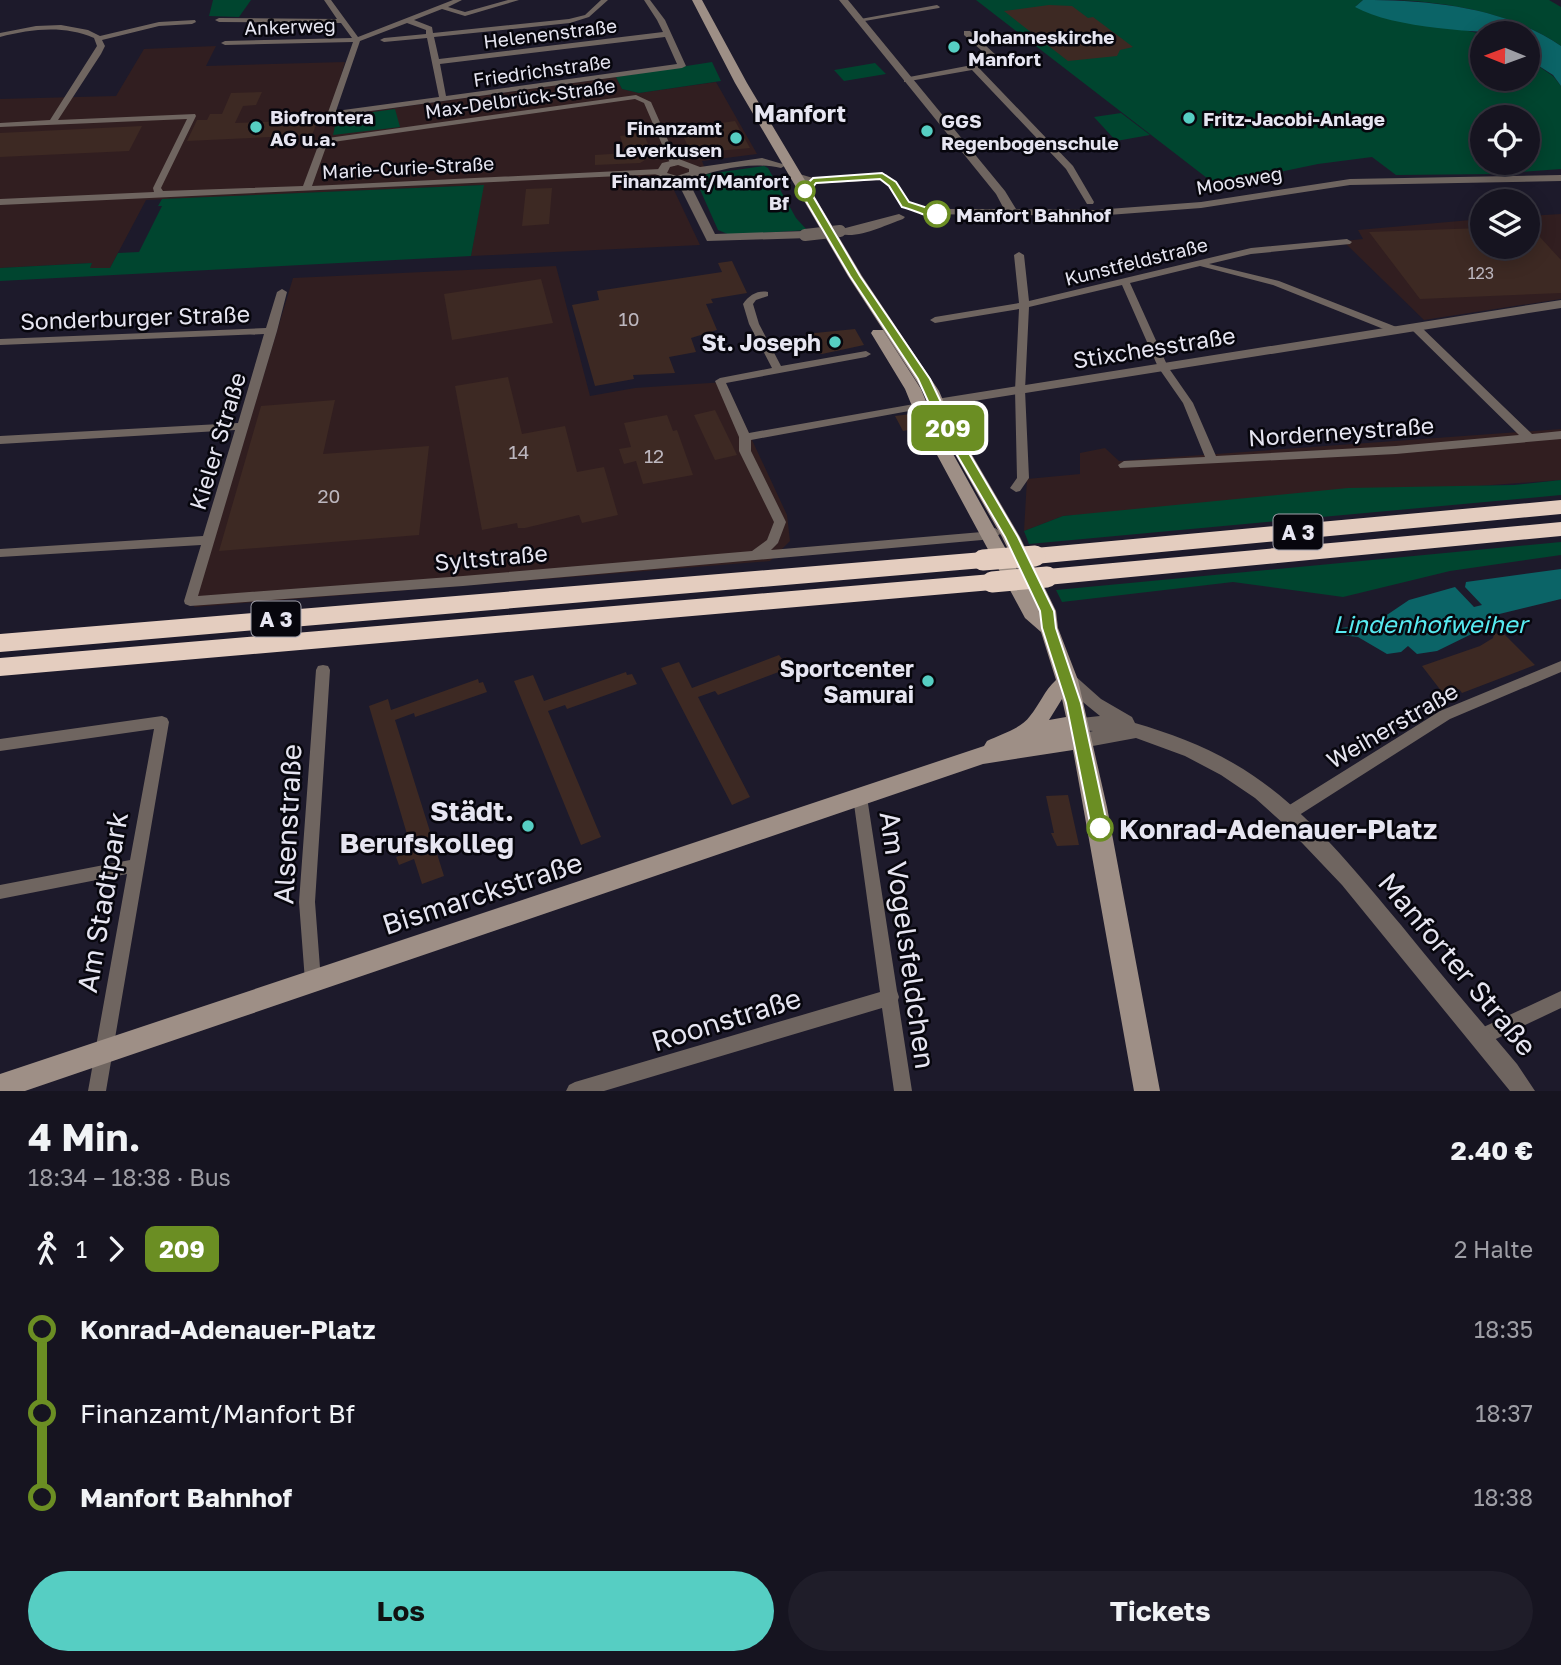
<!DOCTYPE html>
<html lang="de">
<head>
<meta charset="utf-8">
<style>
  body { margin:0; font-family:"Golos Text",sans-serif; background:#1f1d29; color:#f1f3f6; height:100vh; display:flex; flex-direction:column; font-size:26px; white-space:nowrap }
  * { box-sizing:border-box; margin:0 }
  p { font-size:23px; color:#9e9ea5 }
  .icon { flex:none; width:38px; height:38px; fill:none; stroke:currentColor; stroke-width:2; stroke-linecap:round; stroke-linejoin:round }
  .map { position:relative; height:1091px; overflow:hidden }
  .side { display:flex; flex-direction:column; background:#161420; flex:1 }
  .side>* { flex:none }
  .badge { padding:0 14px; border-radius:10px; font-size:24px; line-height:46px }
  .needle { width:46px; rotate:271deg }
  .controls { position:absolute; left:1470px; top:21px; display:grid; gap:14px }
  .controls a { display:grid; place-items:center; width:70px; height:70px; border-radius:50%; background:#161420; box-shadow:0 4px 18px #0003,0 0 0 2px #35333e; font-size:35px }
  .map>.badge { position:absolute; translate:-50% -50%; box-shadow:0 0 0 4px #fff }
  .legs { display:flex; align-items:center; gap:10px; height:77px; padding:0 28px; font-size:23px }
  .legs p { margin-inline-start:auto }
  .head { display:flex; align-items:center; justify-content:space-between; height:119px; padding:0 28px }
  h1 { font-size:38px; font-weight:700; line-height:52px }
  .cta { display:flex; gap:14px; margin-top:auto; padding:14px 28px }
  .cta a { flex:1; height:80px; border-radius:42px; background:#56cec3; color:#111; font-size:28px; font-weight:700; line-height:80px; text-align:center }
  .cta a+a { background:#1f1d29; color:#f1f3f6 }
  ul { padding:0 28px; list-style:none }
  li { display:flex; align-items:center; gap:24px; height:84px; font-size:26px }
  li i { display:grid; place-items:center; width:10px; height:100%; margin:0 9px; background:currentColor }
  li i::after { content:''; width:18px; height:18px; margin:-9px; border:5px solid; border-radius:50%; background:#161420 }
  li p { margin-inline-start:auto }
  li:first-child i { background:linear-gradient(#0000 50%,currentColor 0) }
  li:last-child i { background:linear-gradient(currentColor 50%,#0000 0) }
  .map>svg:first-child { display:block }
</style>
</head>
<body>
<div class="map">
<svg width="1561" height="1091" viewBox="0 0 1561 1091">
  <rect width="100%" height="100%" fill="#1d1a2b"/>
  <g fill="#311e20">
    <path d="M216 46 206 66 345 62 329 117 616 77 622 89 639 93 716 82 757 154 702 161 707 174 698 185 673 188 700 245 471 256 483 185 146 200 110 268H89L92 263 0 268V99L116 96 144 49Z"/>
    <path d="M1561 214V299L1424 320 1343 241 1363 239 1358 230 1482 219V247H1528V216Z"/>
    <path d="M556 266 590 396 635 388 725 382 787 515 790 541 770 561 194 607 293 278Z"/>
    <path d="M1561 429V480L1063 516 1024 531 1027 479 1080 474V453L1105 448 1119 461Z"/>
  </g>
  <g fill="#00452f" fill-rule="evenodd">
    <path d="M213 0H251L239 17 209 16Z"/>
    <path d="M976 0H1363L1356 6 1482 34V79H1528V59L1553 76 1561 86V169L1494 174 1396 175 1372 157 1318 164 1216 185ZM1482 117H1528V163H1482Z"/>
    <path d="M1398 0H1549L1561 7V46C1515 14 1454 3 1398 0Z"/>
    <path d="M712 62 721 81 639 93 622 89 616 77Z"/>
    <path d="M875 63 886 74 844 81 834 70Z"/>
    <path d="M395 109 400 127 333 135 337 117Z"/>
    <path d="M1121 113 1150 135 1116 141 1094 117Z"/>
    <path d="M764 166 768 168 796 218 807 230 730 235 718 230 698 185 707 174Z"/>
    <path d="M484 185 471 256 0 281V268L92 263 90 268H110L118 253 139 252 162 206H158L162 199Z"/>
    <path d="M1561 480V495L1029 544 1024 531 1063 516 1348 488 1514 485Z"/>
    <path d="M1561 542V555L1450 571 1343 597 1233 582 1062 602 1056 590Z"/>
  </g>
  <g fill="#0b6467">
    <path d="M1363 0C1430 0 1505 7 1561 46V86L1553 75 1528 59V33C1483 33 1394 29 1355 7Z"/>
    <path d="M1561 569V599L1487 617 1490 625 1437 651 1417 654 1408 646 1401 652 1387 654 1358 637 1340 635 1335 629 1375 623 1409 600 1455 587 1474 607 1482 605 1465 587 1466 582Z"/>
  </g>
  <g fill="#3d2923">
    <path d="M1049 5 1072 6 1088 18 1093 17 1133 47 1120 50 1117 56 1068 61 1004 11Z"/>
    <path d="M262 92 256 105 243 106 235 123 318 120 312 135 187 141 197 120H207L210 114H222L231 93Z"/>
    <path d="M735 121 750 148 695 153 690 151 680 129Z"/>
    <path d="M142 126 129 151 0 157V133Z"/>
    <path d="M643 133 653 155 640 163 595 165V155L626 153 620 136Z"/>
    <path d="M552 188 549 224 522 226 526 189Z"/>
    <path d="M1528 224 1561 260V293L1420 299 1369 232 1482 228V247H1528Z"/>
    <path d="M732 261 747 293 711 299 713 303 706 304 717 330 691 338 696 352 669 357 675 373 633 375 634 379 595 386 572 305 599 300 597 291 722 272 718 263Z"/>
    <path d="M541 279 553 323 452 340 444 294Z"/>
    <path d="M855 329 864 345 822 354 799 348 808 339 805 334Z"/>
    <path d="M508 377 522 434 565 426 577 472 604 467 618 515 582 523 579 515 525 528H518L517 523 482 530 455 386Z"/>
    <path d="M335 400 323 454 429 446 419 535 219 551 261 406Z"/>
    <path d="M715 410 737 455 715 460 694 415Z"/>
    <path d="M911 414 919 428 903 431 895 416Z"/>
    <path d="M667 415 673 431 677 430 693 475 643 484 636 461 624 464 619 449 631 447 624 423Z"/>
    <path d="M1494 633 1505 635 1535 665 1462 693 1459 689 1448 695 1442 692 1422 666 1480 646 1493 638Z"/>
    <path d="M779 655 782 659 786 657 792 667 718 695 715 691 698 697 750 797 732 805 661 668 679 662 692 688Z"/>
    <path d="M626 672 627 675 632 674 637 684 567 709 565 705 548 711 601 837 581 845 514 681 533 675 544 701Z"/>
    <path d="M478 679 479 683 483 682 487 692 415 717 414 713 395 720 444 876 422 884 414 859 399 865 396 857 412 851 369 706 388 699 391 710Z"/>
    <path d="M1068 795 1079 845 1057 846 1051 833H1054L1046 796Z"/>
  </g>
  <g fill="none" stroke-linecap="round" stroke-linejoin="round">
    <g fill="#6f6560" fill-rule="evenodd">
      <path d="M324 0H331L358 37 453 0H462L448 7 465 12 508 0H519L465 16 442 9 414 20 432 27 433 33 569 19 585 15 601 0H608L589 17 570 23 434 37 439 59 663 32 657 20 644 0H650L665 20 686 66 682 68 335 116 330 120 326 118 353 42 225 45 221 43 225 41 352 38 341 23 219 22 215 20 219 18 337 19ZM407 23 426 30V34L384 38 380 40 384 42 427 38 439 97 336 111 360 41ZM665 37 677 64 446 96 440 64Z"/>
      <path d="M937 5 940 7 939 8 859 22 855 20Z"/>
      <path d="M195 20 196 22 192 24 159 26 102 40 105 46 101 54 58 120 195 114 196 116 161 188 163 191 303 186 318 146 328 138 636 95 651 102 678 163 674 166 670 163 644 103 635 99 333 142 326 147 312 186 660 169 663 170V174L0 205V199L154 192 153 188 187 119 0 127V123L50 120 97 46 94 38C63 25 32 29 0 37V33L36 26 61 25 88 30 100 36 159 22Z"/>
      <path d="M964 31H970L998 57V61L979 68 1073 166 1094 202 1093 204H1087L1066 169 972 70 904 82V78L972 65 990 58 964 35Z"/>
      <path d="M1347 239 1352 242 1350 244 1251 254 1209 264 1279 281 1399 328V332H1391L1273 285 1200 266 1130 283 1168 367 1193 403 1216 456 1396 446 1519 435 1412 330 1411 328 1416 325 1420 326 1532 434 1561 431V439L1396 454 1120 468 1118 465 1124 461 1205 457 1183 403 1158 367 1122 285 1029 307 1025 390 1029 478 1020 491 1016 492 1010 488 1017 478 1015 390 1019 309 935 323 930 320 935 317 1019 303 1014 255 1019 252 1024 255 1029 301 1251 248Z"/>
      <path d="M282 289 287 292 277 331 198 596 463 576 752 551 767 540 774 522 739 451V437L715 381 720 378 772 368 749 324 743 304C749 295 758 290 768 292V296L756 300 753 304 759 324 781 366 866 351 871 354 866 357 726 383 749 433 920 403 925 406 920 409 751 440V451L786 522 778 543 771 550 982 532 995 528 1001 532 999 535 982 540 463 586 190 606 185 604 184 601 201 545 0 557V549L203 536 235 430 0 444V436L238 423 264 334 0 345V339L266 328 277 292Z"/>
      <path d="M1561 661V672L1450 719 1293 819 1288 821 1283 819 1281 814 1283 809 1440 711Z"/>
      <path d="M323 665 328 666 330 670 315 902 321 981 319 987 313 989 307 987 305 981 299 902 316 670 318 666Z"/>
      <path d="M162 716 167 718 169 722 106 1091H88L127 874 0 899V885L130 860 154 729 0 751V739Z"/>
      <path d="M860 791 865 793 867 797 897 991 899 997 898 1000 912 1091H894L882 1008 604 1091H566L569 1085 575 1082 880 992 853 797 855 793Z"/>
      <path d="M1561 991V1008L1481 1046 1475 1043 1472 1037 1475 1031Z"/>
    </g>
    <g fill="#6f6560" fill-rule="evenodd">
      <path d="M839 0H848L1005 191 1016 209 1095 210 1201 202 1350 179 1561 175V181L1350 185 1201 208 1095 216 919 214V210L923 209H1004L996 194Z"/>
      <path d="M762 158 786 165 781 168C749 161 717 170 688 180L715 234 805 231 809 232V238L707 241 678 183 655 174 662 163 679 159 700 167ZM678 165 689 169V172L677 176 667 173 670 167Z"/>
      <path d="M796 173 813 178 886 174 896 182 912 205 902 207 888 186 880 180 813 184 792 178 790 176Z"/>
      <path d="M899 214 905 217 903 219C885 225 851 243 834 231Z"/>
      <path d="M1561 300V308L924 409 917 405 924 401Z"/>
      <path d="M1068 673 1074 675 1101 699 1132 717 1135 723C1169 733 1202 745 1233 763 1301 802 1351 866 1401 925 1439 972 1478 1018 1517 1064L1535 1091H1510L1342 885 1285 825 1255 798 1221 775 1185 756 1136 738 1082 748 1076 745 1073 740 1076 735 1093 731 1072 729 1069 724 1072 719 1100 716 1062 685 1059 680 1062 675Z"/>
    </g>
    <path fill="#9e8f86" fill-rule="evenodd" d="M692 0H702L747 83 862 276 939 391 951 419 1020 537 1056 611 1058 628 1078 680 1107 807 1160 1091H1134L1073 750 983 764 25 1091H0V1074L984 746 987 741C1001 734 1021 729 1030 716 1040 704 1044 691 1056 680L1041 632 1025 618 916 416 905 389 871 333 873 330H883L921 389 932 416 1023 580 1002 537 935 419 923 391 848 276 735 83ZM1062 699 1066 717 1049 720Z"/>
    <g fill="#e4cdbf" fill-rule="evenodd">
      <path d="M1561 500V514L1035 564 1028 561 1024 556 1028 551 1035 548Z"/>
      <path d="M1561 522V536L1047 585 1039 583 1036 577 1039 571 1047 569Z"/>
      <path d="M983 552 991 555 994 560 991 565 983 568 0 652V634Z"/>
      <path d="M992 574 1000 576 1003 582 1000 588 992 590 0 676V658Z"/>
    </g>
    <path stroke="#6f6560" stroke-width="12" d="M805 235 840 231"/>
    <g stroke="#e4cdbf" stroke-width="21">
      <path d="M983 560 1035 556"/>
      <path d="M992 582 1047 577"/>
    </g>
  </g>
  <path fill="#6b8e23" stroke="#fff" stroke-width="2" d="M882 173 896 182 909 202 940 212V216C925 218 916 210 902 207L889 186 880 179 816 183 810 191 860 276 930 379 949 419 1018 537 1054 611 1056 628 1081 703 1108 828 1100 836 1091 828 1066 703 1042 628 1040 611 1005 537 936 419 918 379 850 276 800 191 813 178Z"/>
  <g fill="#56cec3" stroke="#07060d" stroke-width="2.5">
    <circle cx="954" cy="47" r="7"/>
    <circle cx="1189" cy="118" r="7"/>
    <circle cx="256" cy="127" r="7"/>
    <circle cx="927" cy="131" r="7"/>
    <circle cx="736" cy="138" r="7"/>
    <circle cx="835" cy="342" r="7"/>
    <circle cx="928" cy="681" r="7"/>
    <circle cx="528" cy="826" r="7"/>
  </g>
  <g fill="#fff" stroke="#6b8e23" stroke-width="3.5">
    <circle cx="805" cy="191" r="9"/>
    <circle cx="937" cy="214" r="12"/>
    <circle cx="1100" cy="828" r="12"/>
  </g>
  <g text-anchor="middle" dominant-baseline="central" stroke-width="5" stroke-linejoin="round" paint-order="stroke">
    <g font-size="16" fill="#bcb6be">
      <text x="1481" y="273">123</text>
    </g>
    <g font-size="19" fill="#e6e5f1" stroke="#07060d">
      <text transform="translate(290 26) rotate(-2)">Ankerweg</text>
      <text transform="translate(550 33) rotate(-7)">Helenenstraße</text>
      <text transform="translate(542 70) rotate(-8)">Friedrichstraße</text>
      <text transform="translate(520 98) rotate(-8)">Max-Delbrück-Straße</text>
      <text transform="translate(408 167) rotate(-3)">Marie-Curie-Straße</text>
      <text transform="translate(1239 180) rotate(-10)">Moosweg</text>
      <text transform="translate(1136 261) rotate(-14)">Kunstfeldstraße</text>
    </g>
    <g font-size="19" font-weight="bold" fill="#e6e5f1" stroke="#07060d" text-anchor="start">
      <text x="968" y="36">Johanneskirche<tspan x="968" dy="22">Manfort</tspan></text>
      <text x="270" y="116">Biofrontera<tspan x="270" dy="22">AG u.a.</tspan></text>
      <text x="1203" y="118">Fritz-Jacobi-Anlage</text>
      <text x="941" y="120">GGS<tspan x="941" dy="22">Regenbogenschule</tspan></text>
      <text x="722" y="127" text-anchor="end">Finanzamt<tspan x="722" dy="22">Leverkusen</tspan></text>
    </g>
    <g font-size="19" font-weight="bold" fill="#e6e5f1" stroke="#07060d" text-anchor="end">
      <text x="789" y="180">Finanzamt/Manfort<tspan x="789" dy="22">Bf</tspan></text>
      <text x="956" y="214" text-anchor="start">Manfort Bahnhof</text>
    </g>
    <g font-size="19" fill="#bcb6be">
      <text x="629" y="318">10</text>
      <text x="519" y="451">14</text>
      <text x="654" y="455">12</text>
      <text x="329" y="495">20</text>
    </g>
    <g fill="#07060d" stroke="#a3a2ad" stroke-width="2">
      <rect x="1273.5" y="514.5" width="49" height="35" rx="5"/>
      <rect x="251.5" y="601.5" width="49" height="35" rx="5"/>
    </g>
    <g font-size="21" font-weight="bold" fill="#e6e5f1">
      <text x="1298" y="532">A 3</text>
      <text x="276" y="619">A 3</text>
    </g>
    <g font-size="23" fill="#e6e5f1" stroke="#07060d">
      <text transform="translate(135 317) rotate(-2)">Sonderburger Straße</text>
      <text transform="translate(1154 347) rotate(-9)">Stixchesstraße</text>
      <text transform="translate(1341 431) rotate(-4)">Norderneystraße</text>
      <text transform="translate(217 441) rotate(-73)">Kieler Straße</text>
      <text transform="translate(491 557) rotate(-5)">Syltstraße</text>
      <text transform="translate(1392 725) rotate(-30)">Weiherstraße</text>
    </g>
    <g font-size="23" font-weight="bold" fill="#e6e5f1" stroke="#07060d" text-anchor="end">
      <text x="821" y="342">St. Joseph</text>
      <text x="914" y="668">Sportcenter<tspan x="914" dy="26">Samurai</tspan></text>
    </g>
    <g font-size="24" font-weight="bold" fill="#e6e5f1" stroke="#07060d">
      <text x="800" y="112">Manfort</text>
    </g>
    <g font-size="24" font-style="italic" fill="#57eaf1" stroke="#07060d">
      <text x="1430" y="623">Lindenhofweiher</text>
    </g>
    <g font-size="28" font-weight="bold" fill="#e6e5f1" stroke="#07060d" text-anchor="end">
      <text x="514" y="810">Städt.<tspan x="514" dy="32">Berufskolleg</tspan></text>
    </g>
    <g font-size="28" fill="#e6e5f1" stroke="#07060d">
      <text transform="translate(287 824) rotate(-87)">Alsenstraße</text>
      <text transform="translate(482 893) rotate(-18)">Bismarckstraße</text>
      <text transform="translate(102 902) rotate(-80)">Am Stadtpark</text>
      <text transform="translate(908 940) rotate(82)">Am Vogelsfeldchen</text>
      <text transform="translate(1458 964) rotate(50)">Manforter Straße</text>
      <text transform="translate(726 1019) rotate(-17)">Roonstraße</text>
    </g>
    <g font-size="28" font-weight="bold" fill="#e6e5f1" stroke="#07060d" text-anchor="start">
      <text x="1119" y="828">Konrad-Adenauer-Platz</text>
    </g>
  </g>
</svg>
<div class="controls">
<a><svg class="needle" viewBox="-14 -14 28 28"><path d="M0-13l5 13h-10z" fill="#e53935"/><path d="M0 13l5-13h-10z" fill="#9e9ea5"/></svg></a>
<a><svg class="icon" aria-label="locate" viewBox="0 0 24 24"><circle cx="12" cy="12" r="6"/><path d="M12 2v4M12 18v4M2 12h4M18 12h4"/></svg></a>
<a><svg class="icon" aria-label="layers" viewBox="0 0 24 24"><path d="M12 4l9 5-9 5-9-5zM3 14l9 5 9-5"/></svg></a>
</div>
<b class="badge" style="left:948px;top:428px;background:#6b8e23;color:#fff">209</b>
</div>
<section class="side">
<div class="head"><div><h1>4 Min.</h1><p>18:34 – 18:38 · Bus</p></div><b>2.40 €</b></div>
<div class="legs"><svg class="icon" aria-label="walk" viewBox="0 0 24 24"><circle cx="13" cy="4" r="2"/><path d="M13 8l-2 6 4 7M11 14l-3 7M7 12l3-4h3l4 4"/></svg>1<svg class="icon" aria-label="forward" viewBox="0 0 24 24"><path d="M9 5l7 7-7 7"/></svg><b class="badge" style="background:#6b8e23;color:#fff">209</b><p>2 Halte</p></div>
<ul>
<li><i style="color:#6b8e23"></i><b>Konrad-Adenauer-Platz</b><p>18:35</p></li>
<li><i style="color:#6b8e23"></i><span>Finanzamt/Manfort Bf</span><p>18:37</p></li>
<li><i style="color:#6b8e23"></i><b>Manfort Bahnhof</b><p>18:38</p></li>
</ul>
<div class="cta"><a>Los</a><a>Tickets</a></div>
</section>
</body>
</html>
